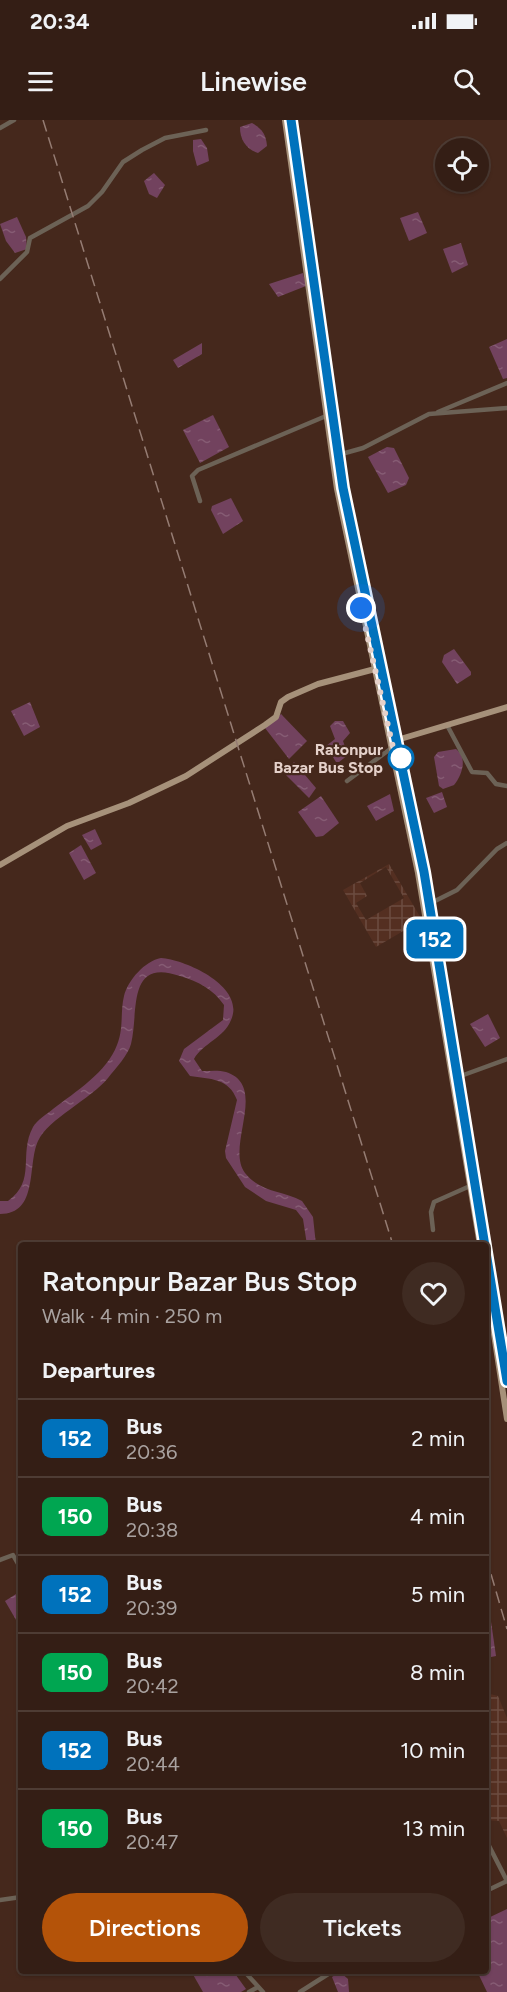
<!DOCTYPE html>
<html lang="en">
<head>
<meta charset="utf-8">
<style>
  body { margin:0; font-family:Figtree,sans-serif; background:#3f2b22; color:#f1f3f6; height:100vh; display:flex; flex-direction:column; font-size:22px; white-space:nowrap }
  * { box-sizing:border-box; margin:0 }
  p { font-size:20px; color:#a9a2a0 }
  .icon { flex:none; width:33px; height:33px; fill:none; stroke:currentColor; stroke-width:2; stroke-linecap:round; stroke-linejoin:round }
  .map { position:relative; flex:1; overflow:hidden }
  .drawer { position:absolute; left:18px; top:1122px; width:471px; height:732px; display:flex; flex-direction:column; background:#341e15; border-radius:6px; box-shadow:0 2px 4px #0004,0 0 0 2px #4e3c34 }
  .drawer>* { flex:none }
  .badge { padding:0 12px; border-radius:9px; font-size:21px; line-height:39px }
  .fabs { position:absolute; left:435px; top:18px; display:grid; gap:12px }
  .fabs a { display:grid; place-items:center; width:54px; height:54px; border-radius:50%; background:#341e15; box-shadow:0 2px 4px #0004,0 0 0 2px #4e3c34; font-size:30px }
  .you { position:absolute; width:30px; height:30px; margin:-15px; border:4px solid #fff; border-radius:50%; background:#1a73e8; box-shadow:0 0 0 9px #1a73e833 }
  .map>.badge { position:absolute; translate:-50% -50%; box-shadow:0 0 0 3px #fff }
  h2 { padding:0 24px; font-size:22px; line-height:54px }
  .round { display:grid; place-items:center; flex:none; width:63px; height:63px; border-radius:32px; background:#3f2b22 }
  .headline { display:flex; align-items:center; justify-content:space-between; height:102px; padding:0 24px }
  h1 { font-size:28px; font-weight:600; line-height:45px }
  .cta { display:flex; gap:12px; margin-top:auto; padding:12px 24px }
  .cta a { flex:1; height:69px; border-radius:36px; background:#b45309; color:#fff; font-size:24px; font-weight:600; line-height:69px; text-align:center }
  .cta a+a { background:#3f2b22; color:#f1f3f6 }
  ul { padding:0; list-style:none }
  li { display:flex; align-items:center; gap:18px; height:78px; padding:0 24px; border-top:2px solid #4e3c34 }
  li div { flex:1 }
  li b { display:block; font-size:22px }
  li em { font-style:normal }
  li .badge { min-width:66px; font-weight:700; text-align:center }
  .status { display:flex; justify-content:space-between; align-items:center; height:42px; padding:0 30px; background:#341e15; direction:ltr }
  .status svg { height:16px; fill:currentColor }
  header { display:flex; justify-content:space-between; align-items:center; height:78px; padding:0 24px; background:#341e15; font-size:27px; font-weight:600 }
  .map>svg:first-child { display:block }
</style>
</head>
<body>
<div class="status"><b>20:34</b><svg viewBox="0 0 49 12"><path d="M0 12V9h3v3zM5 12V6h3v6zM10 12V3h3v9zM15 12V0h3v12zM26 1h20v11H26zM47 4h2v5h-2z"/></svg></div>
<header><svg class="icon" aria-label="menu" viewBox="0 0 24 24"><path d="M4 6h16M4 12h16M4 18h16"/></svg>Linewise<svg class="icon" aria-label="search" viewBox="0 0 24 24"><circle cx="10" cy="10" r="6"/><path d="M15 15l6 6"/></svg></header>
<div class="map">
<svg width="507" height="1872" viewBox="0 0 507 1872">
  <defs>
    <pattern id="industrial-grid" width="8" height="8" patternUnits="userSpaceOnUse" patternTransform="scale(1.5)"><rect width="8" height="8" fill="#542f21"/><path d="M0 4h8M4 0v8" fill="none" stroke="#6c4c40"/></pattern>
    <pattern id="water-ripples" width="26" height="14" patternUnits="userSpaceOnUse" patternTransform="scale(1.5)"><rect width="26" height="14" fill="#72425e"/><path d="M2 4q2-2 4 0t4 0M15 11q2-2 4 0t4 0" fill="none" stroke="#865c74"/></pattern>
  </defs>
  <rect width="100%" height="100%" fill="#45281c"/>
  <g fill="url(#industrial-grid)" fill-rule="evenodd">
    <path d="M389 744 422 800 376 827 343 770ZM386 747 404 778 366 800 356 783 367 776 360 763Z"/>
    <path d="M486 1573 498 1576 507 1598V1718L499 1701 486 1700Z"/>
  </g>
  <g fill="url(#water-ripples)">
    <path d="M252 3C262 9 266 14 267 26L258 33C246 29 240 20 240 7Z"/>
    <path d="M201 19 207 28 209 41 197 46 193 31V20Z"/>
    <path d="M154 53 165 65 157 78 149 74 144 61Z"/>
    <path d="M418 92 427 113 409 121 400 98Z"/>
    <path d="M17 97 26 117 27 129 15 133 6 121 0 104Z"/>
    <path d="M461 123 468 145 452 153 443 129Z"/>
    <path d="M303 153 306 166 278 177 269 164Z"/>
    <path d="M507 219V258L503 259 489 227Z"/>
    <path d="M202 223V234L178 248 173 240Z"/>
    <path d="M213 295 229 327 200 343 183 310Z"/>
    <path d="M387 327 394 328 409 358 406 365 388 373 368 337Z"/>
    <path d="M231 378 243 401 223 414 211 390 212 386Z"/>
    <path d="M454 529 471 552V555L457 564 442 542 444 535Z"/>
    <path d="M30 582 40 607 24 616 11 591Z"/>
    <path d="M281 594 307 621 289 639 265 608Z"/>
    <path d="M335 601H343L350 613 343 621 348 635 339 642H336L326 626 335 619 330 606Z"/>
    <path d="M456 629C468 638 462 655 454 665L443 669 439 666 434 637 438 632Z"/>
    <path d="M294 642 316 668 309 678 284 653Z"/>
    <path d="M442 672 447 687 434 693 426 678Z"/>
    <path d="M390 674 394 691 376 701 367 686Z"/>
    <path d="M321 676 339 703 323 716 316 717 298 692Z"/>
    <path d="M95 709 102 724 91 730 82 715Z"/>
    <path d="M81 725 96 753 84 760 69 733Z"/>
    <path d="M161 838C187 840 246 867 231 900 224 918 203 923 194 939L202 951C210 951 219 950 226 952 269 966 225 1026 245 1053 261 1073 282 1070 302 1081L313 1097 316 1125H307L303 1099 296 1090 266 1081 245 1067 226 1038 225 1031 237 980C229 958 210 959 190 956L179 941 184 929 223 900 224 885C213 869 199 862 180 856 126 837 139 893 131 924 128 935 116 948 108 958 91 979 48 999 38 1021 27 1045 39 1094 0 1094V1081H8C37 1060 18 1035 33 1007 37 1000 47 994 53 989 75 972 107 952 117 925 124 908 120 892 124 876 128 860 145 841 161 838Z"/>
    <path d="M488 894 500 918 485 927 470 904Z"/>
    <path d="M486 1467 496 1536 486 1538Z"/>
    <path d="M21 1471V1504L19 1505 5 1481Z"/>
    <path d="M507 1789V1872H487L477 1851H486V1799Z"/>
    <path d="M191 1851H233L246 1869 241 1872H203Z"/>
    <path d="M340 1852 348 1859 349 1872H338L332 1857Z"/>
  </g>
  <g fill="none" stroke-linecap="round" stroke-linejoin="round">
    <g stroke="#6c6256" stroke-width="4.5">
      <path d="M0 8 14 0"/>
      <path d="M0 159 27 132 30 118 88 86 102 72 123 42 142 30 165 18 206 10"/>
      <path d="M438 292 507 263"/>
      <path d="M338 335 363 328 429 294 507 288"/>
      <path d="M200 381 192 356 198 350 326 296"/>
      <path d="M447 605 472 652 487 653 496 664 507 666"/>
      <path d="M347 661 393 627"/>
      <path d="M429 784 457 770 497 729 507 723"/>
      <path d="M458 957 507 939"/>
      <path d="M433 1110 431 1092 434 1082 470 1066"/>
      <path d="M0 1440 13 1435 21 1449"/>
      <path d="M486 1720 507 1761"/>
      <path d="M486 1771 507 1761"/>
      <path d="M0 1780 21 1777"/>
      <path d="M244 1851 263 1872"/>
      <path d="M249 1872 258 1867"/>
      <path d="M300 1872 333 1851"/>
    </g>
    <g stroke="#a6917a" stroke-width="6">
      <path d="M285 0 337 369 418 753 480 1125"/>
      <path d="M291 0 343 368 424 752 507 1261"/>
      <path d="M397 620 507 587"/>
      <path d="M0 745 67 706 129 683 186 656 265 605 276 597 281 582 288 577 318 564 375 549"/>
      <path d="M486 1162 507 1299"/>
    </g>
    <g stroke="#bca487" stroke-width="7">
      <path d="M388 605 394 603"/>
      <path d="M401 663H405"/>
    </g>
    <g stroke="#957c73" stroke-width="1.5" stroke-dasharray="12 6" stroke-linecap="butt">
      <path d="M43 0 393 1125"/>
      <path d="M486 1437 507 1509"/>
    </g>
  </g>
  <g fill="none" stroke-linecap="round" stroke-linejoin="round">
    <g stroke="#fff" stroke-width="14">
      <path id="line" d="M291 0 343 368 424 752 507 1261"/>
    </g>
    <use href="#line" stroke="#0072bc" stroke-width="9"/>
    <path stroke="#e5d1ca" stroke-width="6" stroke-dasharray="0 10.8" d="M361 488 397 645 401 638"/>
  </g>
  <circle fill="#fff" stroke="#0072bc" stroke-width="3" cx="401" cy="638" r="12"/>
  <g text-anchor="middle" dominant-baseline="central" stroke-width="4.5" stroke-linejoin="round" paint-order="stroke">
    <g font-size="16" font-weight="bold" fill="#e5d1ca" stroke="#45281c" text-anchor="end">
      <text x="383" y="629">Ratonpur<tspan x="383" dy="18">Bazar Bus Stop</tspan></text>
    </g>
  </g>
</svg>
<div class="fabs">
<a><svg class="icon" aria-label="locate" viewBox="0 0 24 24"><circle cx="12" cy="12" r="6"/><path d="M12 2v4M12 18v4M2 12h4M18 12h4"/></svg></a>
</div>
<div class="you" style="left:361px;top:488px"></div>
<b class="badge" style="left:435px;top:819px;background:#0072bc;color:#fff">152</b>
<section class="drawer">
<div class="headline"><div><h1>Ratonpur Bazar Bus Stop</h1><p>Walk · 4 min · 250 m</p></div><a class="round"><svg class="icon" aria-label="heart" viewBox="0 0 24 24"><path d="M12 20l-8-8c-3-5 5-10 8-4 3-6 11-1 8 4z"/></svg></a></div>
<h2>Departures</h2>
<ul>
<li><span class="badge" style="background:#0072bc;color:#fff">152</span><div><b>Bus</b><p>20:36</p></div><em>2 min</em></li>
<li><span class="badge" style="background:#00a651;color:#fff">150</span><div><b>Bus</b><p>20:38</p></div><em>4 min</em></li>
<li><span class="badge" style="background:#0072bc;color:#fff">152</span><div><b>Bus</b><p>20:39</p></div><em>5 min</em></li>
<li><span class="badge" style="background:#00a651;color:#fff">150</span><div><b>Bus</b><p>20:42</p></div><em>8 min</em></li>
<li><span class="badge" style="background:#0072bc;color:#fff">152</span><div><b>Bus</b><p>20:44</p></div><em>10 min</em></li>
<li><span class="badge" style="background:#00a651;color:#fff">150</span><div><b>Bus</b><p>20:47</p></div><em>13 min</em></li>
</ul>
<div class="cta"><a>Directions</a><a>Tickets</a></div>
</section>
</div>
</body>
</html>
